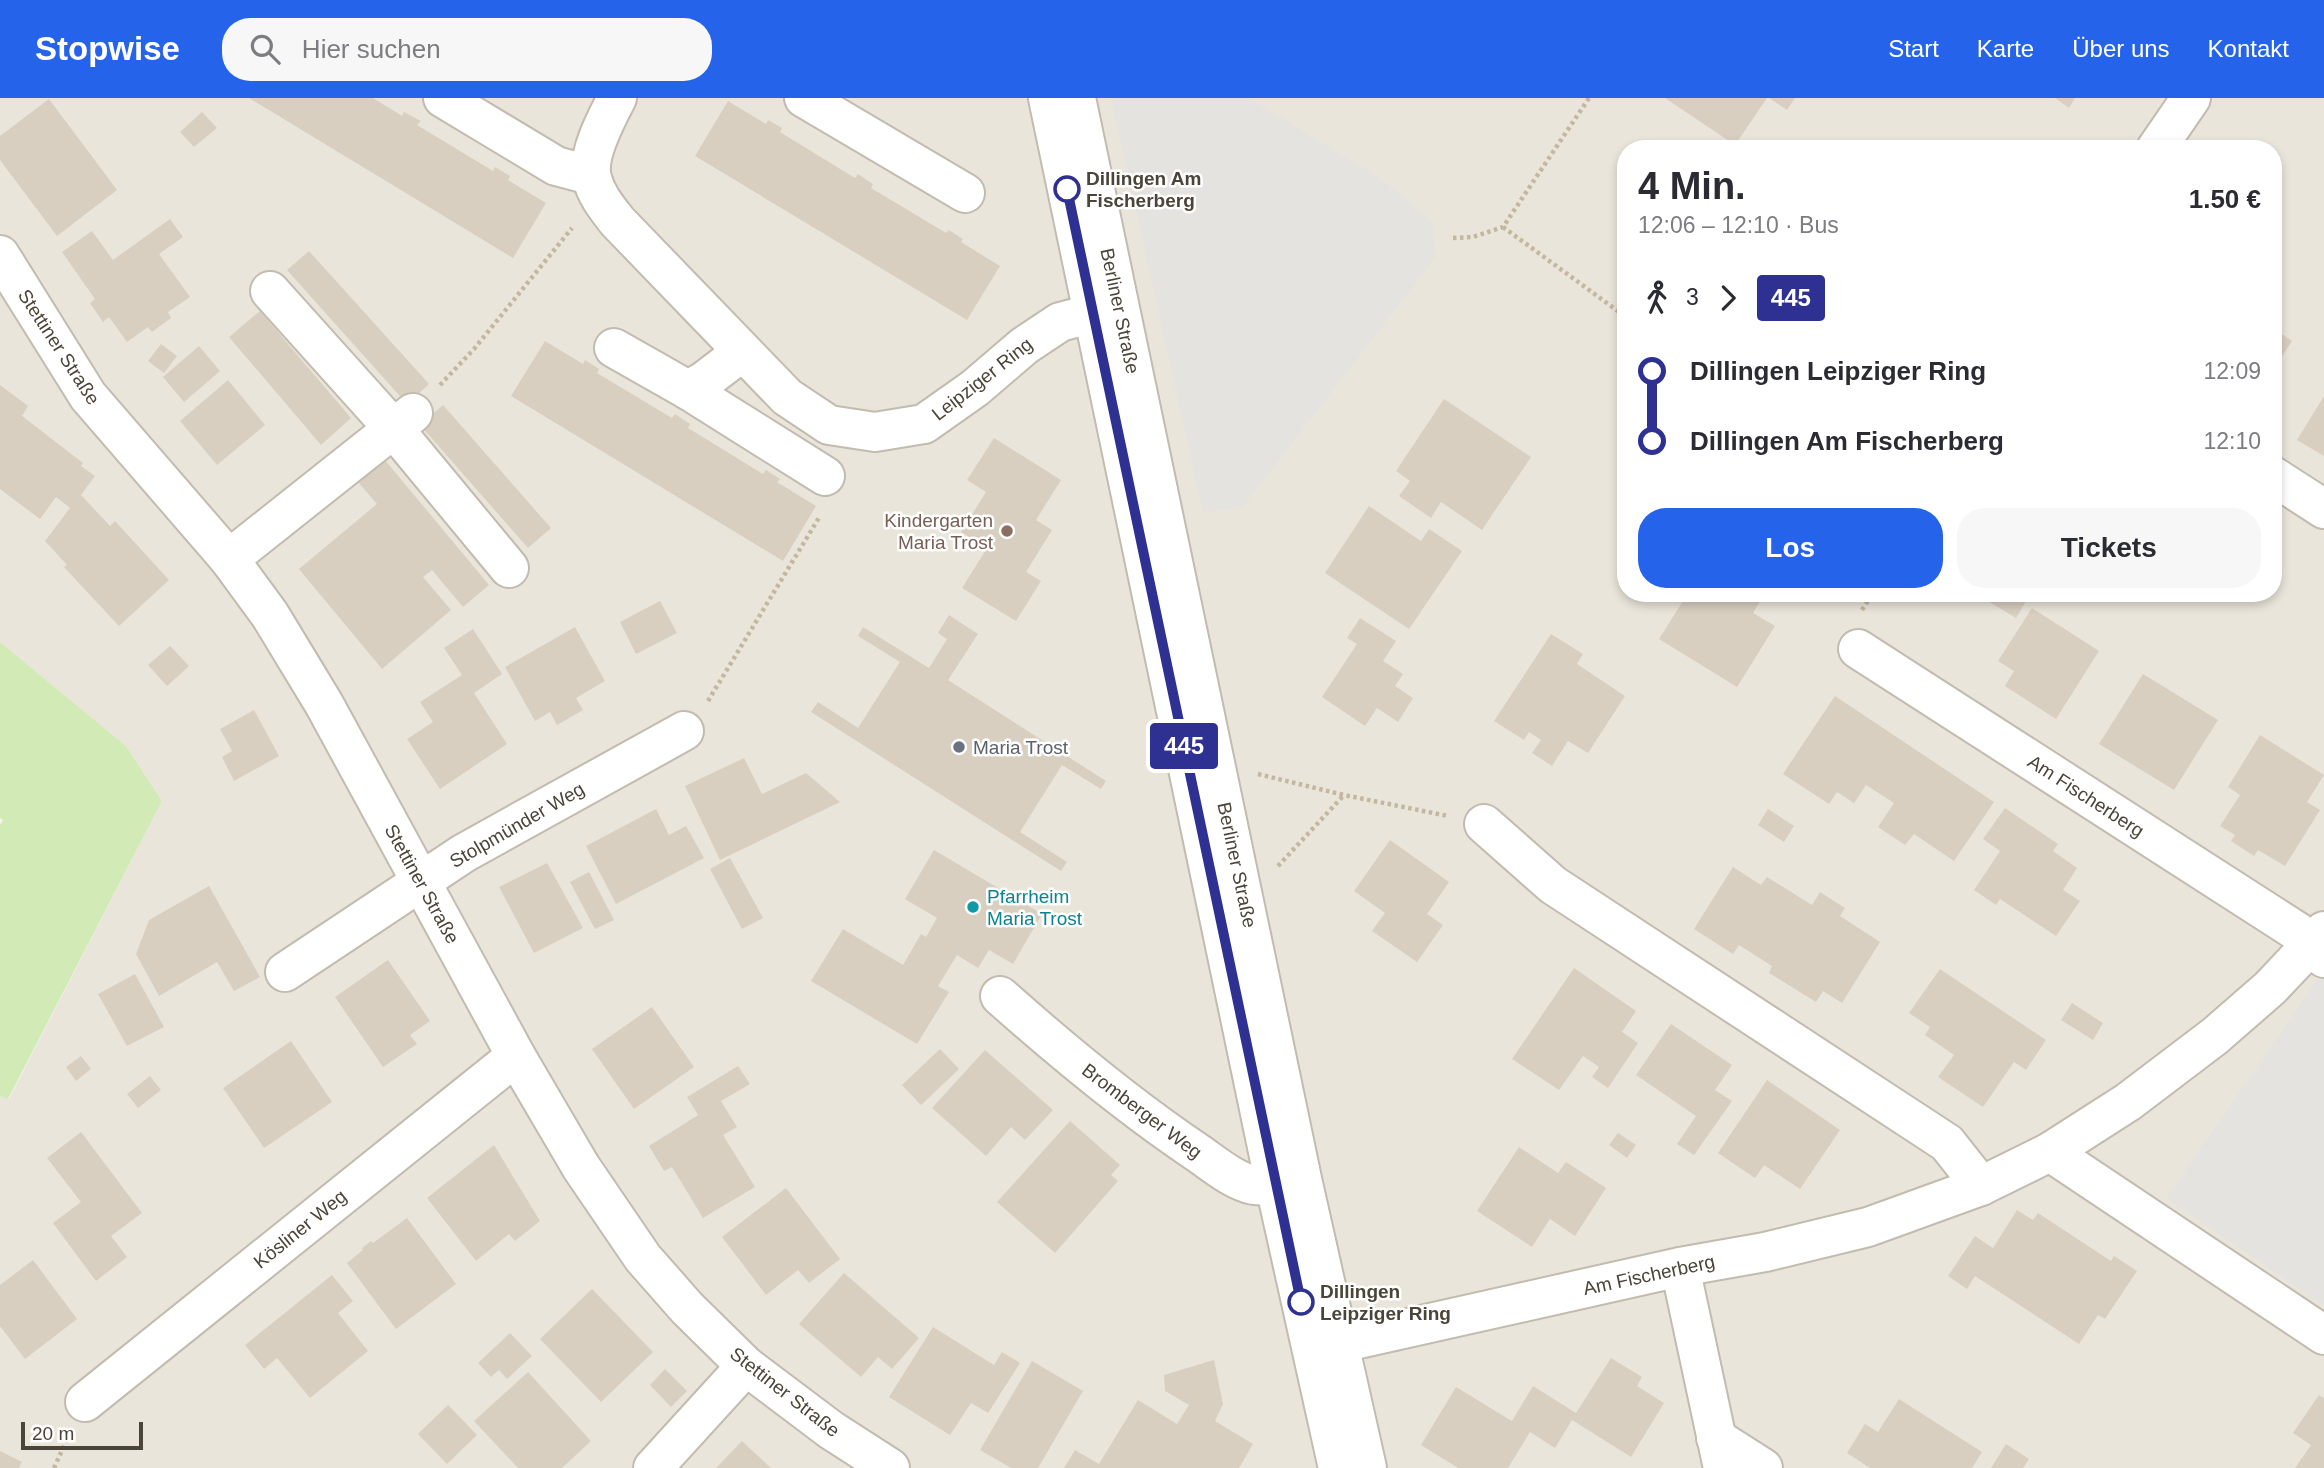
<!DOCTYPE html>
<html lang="de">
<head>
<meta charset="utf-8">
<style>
  body { margin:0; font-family:Arial,sans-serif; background:#f7f7f7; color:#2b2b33; height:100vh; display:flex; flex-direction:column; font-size:26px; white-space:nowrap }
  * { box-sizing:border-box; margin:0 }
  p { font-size:23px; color:#7c7c81 }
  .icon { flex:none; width:38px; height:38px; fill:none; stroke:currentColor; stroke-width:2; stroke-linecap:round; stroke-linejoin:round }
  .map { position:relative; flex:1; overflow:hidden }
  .details { position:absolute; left:1617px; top:42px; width:665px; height:462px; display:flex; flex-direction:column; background:#fff; border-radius:28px; box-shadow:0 4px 10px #0003 }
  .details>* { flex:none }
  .badge { padding:0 14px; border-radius:5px; font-size:24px; line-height:46px }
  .scale { position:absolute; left:21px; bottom:18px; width:122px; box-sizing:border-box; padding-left:7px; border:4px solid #4b4439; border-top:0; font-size:19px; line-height:24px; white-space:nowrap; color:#4b4439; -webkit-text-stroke:5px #fff; paint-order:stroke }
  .map>.badge { position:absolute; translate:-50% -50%; box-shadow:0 0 0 4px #fff }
  .legs { display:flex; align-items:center; gap:10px; height:77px; padding:0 21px; font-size:23px }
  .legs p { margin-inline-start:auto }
  .head { display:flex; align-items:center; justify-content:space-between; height:119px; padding:0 21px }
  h1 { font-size:38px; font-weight:700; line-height:52px }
  .action { display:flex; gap:14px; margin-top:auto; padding:14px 21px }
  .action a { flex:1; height:80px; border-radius:28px; background:#2563eb; color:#fff; font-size:28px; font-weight:700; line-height:80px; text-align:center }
  .action a+a { background:#f7f7f7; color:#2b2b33 }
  ul { padding:0 21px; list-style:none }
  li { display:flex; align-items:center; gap:24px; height:70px; font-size:26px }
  li i { display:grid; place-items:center; width:10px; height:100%; margin:0 9px; background:currentColor }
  li i::after { content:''; width:18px; height:18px; margin:-9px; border:5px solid; border-radius:50%; background:#fff }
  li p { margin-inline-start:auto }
  li:first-child i { background:linear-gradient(#0000 50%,currentColor 0) }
  li:last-child i { background:linear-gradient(currentColor 50%,#0000 0) }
  header { display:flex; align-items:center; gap:42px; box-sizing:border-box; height:98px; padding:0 35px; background:#2563eb; color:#fff }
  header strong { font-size:33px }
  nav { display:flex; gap:38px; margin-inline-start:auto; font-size:24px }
  .search { width:490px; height:63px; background:#f7f7f7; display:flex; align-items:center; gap:18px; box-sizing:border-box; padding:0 24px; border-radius:28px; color:#7c7c81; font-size:26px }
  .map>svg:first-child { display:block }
</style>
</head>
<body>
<header>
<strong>Stopwise</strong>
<div class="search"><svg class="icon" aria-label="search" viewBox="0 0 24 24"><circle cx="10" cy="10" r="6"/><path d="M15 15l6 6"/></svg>Hier suchen</div>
<nav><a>Start</a><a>Karte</a><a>Über uns</a><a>Kontakt</a></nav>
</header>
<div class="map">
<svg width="2324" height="1370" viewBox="0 0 2324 1370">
  <rect width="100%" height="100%" fill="#f6f3ec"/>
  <path fill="#eae5da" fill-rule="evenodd" d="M0 0H2324V1370H0V998L9 1001 162 703 126 648 0 544ZM1626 51H2273V495H1626Z"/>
  <path fill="#d2eab5" d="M0 544 126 648 162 703 8 1001 0 998V727L3 722 0 720Z"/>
  <g fill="#e5e3e0">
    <path d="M1111 0H1249L1382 81 1433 124 1436 159 1243 409 1203 415Z"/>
    <path d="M2321 876 2324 878V1208L2166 1100Z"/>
  </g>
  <g fill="#d8cfc1">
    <path d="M249 0H373L402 18 404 14 421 23 417 27 493 73 495 69 510 78 508 82 546 105 513 160Z"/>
    <path d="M1665 0H1767L1735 47Z"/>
    <path d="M1769 0H1795L1787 12Z"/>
    <path d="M2055 0H2075L2069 10Z"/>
    <path d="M49 1 117 92 57 138 0 62V38Z"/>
    <path d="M728 3 766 26 768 22 782 30 780 34 855 80 858 76 873 86 871 90 946 135 949 132 963 141 961 144 1000 168 967 222 695 58Z"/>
    <path d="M202 14 217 30 194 49 180 34Z"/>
    <path d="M170 121 183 139 159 156 190 199 168 214 171 220 152 234 148 229 127 244 109 219 103 224 90 205 95 201 62 154 92 133 113 162Z"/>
    <path d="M309 153 429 286 407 306 287 172Z"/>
    <path d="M260 213 351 320 321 347 229 239Z"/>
    <path d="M2273 230 2292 243 2273 272Z"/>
    <path d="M545 243 583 266 585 262 599 271 597 275 672 320 675 316 690 326 688 330 763 376 766 372 780 381 777 384 816 408 783 463 511 298Z"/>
    <path d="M161 246 177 258 164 275 148 263Z"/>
    <path d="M199 248 220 273 184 304 163 279Z"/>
    <path d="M228 282 265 327 217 367 180 323Z"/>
    <path d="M0 287 28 308 22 318 83 365 81 368 95 378 81 397 110 428 115 423 169 482 119 528 64 469 67 467 45 443 70 410 56 399 40 421 0 391Z"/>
    <path d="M2324 298V358L2297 342Z"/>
    <path d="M1444 301 1531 359 1482 432 1441 404 1431 420 1399 398 1410 383 1396 373Z"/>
    <path d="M443 307 551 430 528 450 420 327Z"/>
    <path d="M994 340 1061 382 1036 422 1052 432 1026 474 1041 483 1016 523 962 490 987 450 961 434 986 394 967 382Z"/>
    <path d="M384 361 489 487 463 509 432 472 423 479 451 512 382 571 299 471 377 406 358 384Z"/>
    <path d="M1369 408 1421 443 1429 431 1462 453 1409 531 1325 475Z"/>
    <path d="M1688 495H1765L1753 515 1775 528 1737 589 1659 541Z"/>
    <path d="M1983 495H2031L2016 520 1981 499Z"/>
    <path d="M660 503 677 535 636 556 620 524Z"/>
    <path d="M2032 510 2099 553 2056 621 2005 588 2014 573 1998 563Z"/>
    <path d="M949 517 978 536 948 582 1106 683 1101 691 1062 667 1020 734 1067 764 1061 773 811 614 818 604 858 630 900 564 858 538 863 529 929 570 947 541 938 535Z"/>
    <path d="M1360 520 1396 543 1383 563 1403 576 1395 588 1413 600 1398 624 1377 610 1365 628 1322 599 1357 546 1347 540Z"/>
    <path d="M575 529 605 583 576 600 583 612 557 627 550 614 535 623 505 569Z"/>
    <path d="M473 531 502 576 474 595 507 646 440 691 407 641 433 624 420 604 462 577 444 550Z"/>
    <path d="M1551 536 1583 556 1577 566 1625 598 1588 655 1568 643 1552 668 1532 655 1541 642 1529 634 1524 642 1494 623Z"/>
    <path d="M170 548 189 568 167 588 148 567Z"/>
    <path d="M2143 576 2218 622 2174 692 2099 646Z"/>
    <path d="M1835 598 1994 704 1954 763 1914 736 1905 747 1878 729 1894 705 1866 687 1854 705 1837 694 1829 706 1783 676Z"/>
    <path d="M254 612 279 658 234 683 222 659 232 653 220 631Z"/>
    <path d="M2260 637 2324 677 2307 704 2320 712 2285 768 2258 752 2254 758 2231 743 2235 737 2220 728 2240 697 2228 689Z"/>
    <path d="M744 660 762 696 806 675 840 704 720 762 685 688Z"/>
    <path d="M2005 710 2058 746 2053 753 2077 770 2063 792 2080 803 2056 838 2000 801 1996 807 1974 792 2000 753 1983 741Z"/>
    <path d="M656 711 669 737 686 728 704 760 616 806 586 748Z"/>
    <path d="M1768 711 1794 728 1784 744 1758 727Z"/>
    <path d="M1390 742 1449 784 1427 816 1443 827 1417 864 1372 833 1385 815 1354 793Z"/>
    <path d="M934 752 1042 816 1013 866 989 852 978 870 957 857 938 888 949 894 917 946 811 883 843 831 903 867 921 836 926 839 937 820 905 801Z"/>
    <path d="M730 760 763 820 742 831 710 771Z"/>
    <path d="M547 765 583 830 534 855 499 789Z"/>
    <path d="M1733 769 1761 787 1767 779 1812 807 1820 794 1845 810 1840 818 1880 844 1842 905 1823 893 1816 904 1769 875 1772 868 1739 847 1733 856 1694 831Z"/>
    <path d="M589 774 614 822 595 831 570 784Z"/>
    <path d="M209 788 260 879 234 893 217 864 159 898 136 856 149 822Z"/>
    <path d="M388 862 430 923 410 937 417 946 383 969 335 899Z"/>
    <path d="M1574 870 1636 913 1622 934 1638 945 1608 990 1592 979 1599 969 1583 958 1559 992 1512 961Z"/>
    <path d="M1940 871 2046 942 2026 972 2014 964 1983 1009 1938 979 1954 957 1925 937 1930 929 1909 915Z"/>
    <path d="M135 876 164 929 127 948 98 896Z"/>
    <path d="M2072 905 2103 925 2093 942 2061 922Z"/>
    <path d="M652 909 694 969 634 1011 592 951Z"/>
    <path d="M1671 926 1732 967 1715 992 1732 1003 1694 1057 1677 1046 1696 1018 1636 977Z"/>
    <path d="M291 943 332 1004 264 1050 223 990Z"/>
    <path d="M940 951 959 971 921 1007 902 987Z"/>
    <path d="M985 952 1053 1012 1025 1042 1011 1029 986 1058 932 1010Z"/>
    <path d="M81 958 91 971 76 983 66 969Z"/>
    <path d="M738 968 750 986 721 1003 737 1029 723 1037 755 1089 703 1120 672 1069 664 1073 649 1048 698 1017 687 999Z"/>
    <path d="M150 978 161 992 138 1010 127 996Z"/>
    <path d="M1767 982 1840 1032 1800 1091 1764 1067 1755 1080 1718 1055Z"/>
    <path d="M1070 1023 1120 1067 1111 1077 1118 1083 1055 1155 997 1104Z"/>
    <path d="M81 1034 142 1115 111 1138 127 1159 96 1183 53 1125 81 1104 47 1060Z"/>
    <path d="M1618 1035 1636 1047 1627 1060 1609 1047Z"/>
    <path d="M494 1047 540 1123 515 1143 509 1136 476 1163 427 1100Z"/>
    <path d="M1519 1049 1558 1075 1566 1064 1606 1090 1575 1138 1550 1121 1532 1149 1477 1113Z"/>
    <path d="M786 1090 840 1161 809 1185 798 1172 766 1197 722 1139Z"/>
    <path d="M2017 1112 2033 1122 2038 1115 2111 1163 2114 1158 2137 1173 2105 1221 2098 1217 2079 1246 1975 1178 1967 1191 1948 1178 1975 1138 1993 1150Z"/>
    <path d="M407 1120 456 1186 396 1231 347 1165 363 1152 362 1150 371 1143 373 1145Z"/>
    <path d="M33 1162 77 1221 25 1261 0 1228V1187Z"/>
    <path d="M844 1175 919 1240 892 1271 878 1259 861 1279 799 1226Z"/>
    <path d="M332 1177 353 1203 338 1215 368 1253 310 1300 277 1260 264 1271 245 1247Z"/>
    <path d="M592 1191 653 1254 601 1304 540 1241Z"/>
    <path d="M933 1229 994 1267 1002 1254 1020 1265 988 1315 971 1305 950 1337 889 1299Z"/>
    <path d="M510 1235 532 1258 507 1281 499 1272 491 1279 478 1265Z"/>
    <path d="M1611 1260 1642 1279 1637 1288 1664 1305 1631 1359 1572 1322 1555 1350 1530 1334 1508 1370H1458L1421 1347 1456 1289 1512 1323 1533 1288 1576 1315Z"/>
    <path d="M1214 1262 1223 1306 1215 1323 1253 1346 1239 1370H1064L1075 1352 1099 1366 1138 1302 1177 1326 1189 1307 1165 1293 1164 1277Z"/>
    <path d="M1032 1263 1083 1293 1038 1370H1011L980 1352Z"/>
    <path d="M665 1271 687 1293 671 1309 650 1287Z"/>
    <path d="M528 1274 591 1343 562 1370H518L474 1323Z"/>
    <path d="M2319 1297 2324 1300V1370H2295L2311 1347 2293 1335Z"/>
    <path d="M1899 1301 1982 1354 1972 1370H1870L1847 1355 1865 1326 1878 1334Z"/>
    <path d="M448 1307 477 1337 447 1366 418 1336Z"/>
    <path d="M742 1343 771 1370H716Z"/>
    <path d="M2006 1346 2029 1361 2023 1370H1991Z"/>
    <path d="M0 1353 22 1364 19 1370H0Z"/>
  </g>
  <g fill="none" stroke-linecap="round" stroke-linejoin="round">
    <g stroke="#c2bbae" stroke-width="42">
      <g id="minor">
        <path d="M443 0 556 68 590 77"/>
        <path d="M617 0C607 19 586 58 592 80 596 97 607 110 617 123L787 299 829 327 875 334 924 326 975 290 1024 248 1060 224 1117 209"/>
        <path d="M804 0 965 95"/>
        <path d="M1048 0 1275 1087 1338 1370"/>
        <path d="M1076 0 1302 1081 1367 1370"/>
        <path d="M2156 51 2191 0"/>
        <path d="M0 157 88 298 229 461 270 517 324 606 516 958 581 1069 643 1160 687 1210 746 1268 831 1332 890 1370"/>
        <path d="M270 193 394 331 509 470"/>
        <path d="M614 250 688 292 825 378"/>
        <path d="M688 292 704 283 742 254"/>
        <path d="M2273 378 2324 411"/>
        <path d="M229 461 413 315"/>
        <path d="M1858 551 2315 845 2324 860"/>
        <path d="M1484 726 1553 787 1947 1045 1981 1088"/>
        <path d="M285 874 464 755 684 633"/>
        <path d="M1000 898C1063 954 1128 1008 1198 1055 1214 1066 1234 1083 1254 1087 1268 1089 1283 1085 1296 1082"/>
        <path d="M2050 1054 2324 1237"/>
        <path d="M1680 1169 1723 1370"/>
        <path d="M1314 1251 1680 1169 1765 1154 1868 1129 1981 1088 2050 1054 2128 1004 2215 938 2270 890 2324 833"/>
        <path d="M85 1304 516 958"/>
        <path d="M1716 1340 1763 1370"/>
        <path d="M653 1370 746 1268"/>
      </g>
    </g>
    <g stroke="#c4b79f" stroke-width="4.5" stroke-dasharray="3.5 3.5" stroke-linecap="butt">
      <path d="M1503 129 1626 219"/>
      <path d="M1453 140 1473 139 1503 129 1589 0"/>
      <path d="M440 287 474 251 572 130"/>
      <path d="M1862 512 1873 495"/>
      <path d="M708 603 820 418"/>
      <path d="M1258 676 1344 697 1448 718"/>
      <path d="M1278 768 1344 697"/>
      <path d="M54 1370 68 1339"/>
    </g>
    <use href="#minor" stroke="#fff" stroke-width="38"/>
  </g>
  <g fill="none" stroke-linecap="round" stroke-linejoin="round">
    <g stroke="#fff" stroke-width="16">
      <path id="line-1" d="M1067 91 1301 1204"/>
    </g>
    <use href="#line-1" stroke="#2e3192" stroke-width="10"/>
  </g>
  <g fill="#fff" stroke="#2e3192" stroke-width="3.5">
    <circle cx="1067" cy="91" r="12"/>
    <circle cx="1301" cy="1204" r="12"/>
  </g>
  <circle fill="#8d6e63" stroke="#fff" stroke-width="2.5" cx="1007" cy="433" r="7"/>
  <circle fill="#6b7280" stroke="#fff" stroke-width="2.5" cx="959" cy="649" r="7"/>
  <circle fill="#0f9aa8" stroke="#fff" stroke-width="2.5" cx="973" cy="809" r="7"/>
  <g text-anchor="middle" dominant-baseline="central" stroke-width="5" stroke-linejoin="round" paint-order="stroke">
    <g font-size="19" font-weight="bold" fill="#4b4439" stroke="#fff" text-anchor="start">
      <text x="1086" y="80">Dillingen Am<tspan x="1086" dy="22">Fischerberg</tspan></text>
      <text x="1320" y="1193">Dillingen<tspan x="1320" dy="22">Leipziger Ring</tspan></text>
    </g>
    <g font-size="19" fill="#4b4439" stroke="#fff">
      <text transform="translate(1120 213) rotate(78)">Berliner Straße</text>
      <text transform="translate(59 249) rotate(57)">Stettiner Straße</text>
      <text transform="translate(982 281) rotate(-38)">Leipziger Ring</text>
      <text transform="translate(2086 698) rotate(33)">Am Fischerberg</text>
      <text transform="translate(517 727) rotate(-30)">Stolpmünder Weg</text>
      <text transform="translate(1237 767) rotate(78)">Berliner Straße</text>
      <text transform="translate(422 786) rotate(61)">Stettiner Straße</text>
      <text transform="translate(1142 1013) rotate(37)">Bromberger Weg</text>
      <text transform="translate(300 1131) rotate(-39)">Kösliner Weg</text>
      <text transform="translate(1649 1177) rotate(-12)">Am Fischerberg</text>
      <text transform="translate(785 1294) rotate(38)">Stettiner Straße</text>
    </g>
    <g font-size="19" fill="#785e54" stroke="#fff" text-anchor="end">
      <text x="993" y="422">Kindergarten<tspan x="993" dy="22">Maria Trost</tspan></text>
    </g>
    <g font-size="19" fill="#5b616d" stroke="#fff" text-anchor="start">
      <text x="973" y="649">Maria Trost</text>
    </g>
    <g font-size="19" fill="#0d838f" stroke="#fff" text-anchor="start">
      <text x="987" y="798">Pfarrheim<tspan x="987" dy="22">Maria Trost</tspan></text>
    </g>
  </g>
</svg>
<div class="scale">20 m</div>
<b class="badge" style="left:1184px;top:648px;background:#2e3192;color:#fff">445</b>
<section class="details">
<div class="head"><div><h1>4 Min.</h1><p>12:06 – 12:10 · Bus</p></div><b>1.50 €</b></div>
<div class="legs"><svg class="icon" aria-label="walk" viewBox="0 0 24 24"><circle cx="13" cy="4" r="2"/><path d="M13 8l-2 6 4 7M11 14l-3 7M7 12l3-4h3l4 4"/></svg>3<svg class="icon" aria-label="forward" viewBox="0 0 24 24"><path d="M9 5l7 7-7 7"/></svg><b class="badge" style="background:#2e3192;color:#fff">445</b></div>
<ul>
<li><i style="color:#2e3192"></i><b>Dillingen Leipziger Ring</b><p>12:09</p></li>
<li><i style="color:#2e3192"></i><b>Dillingen Am Fischerberg</b><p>12:10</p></li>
</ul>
<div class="action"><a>Los</a><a>Tickets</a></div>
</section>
</div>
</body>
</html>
